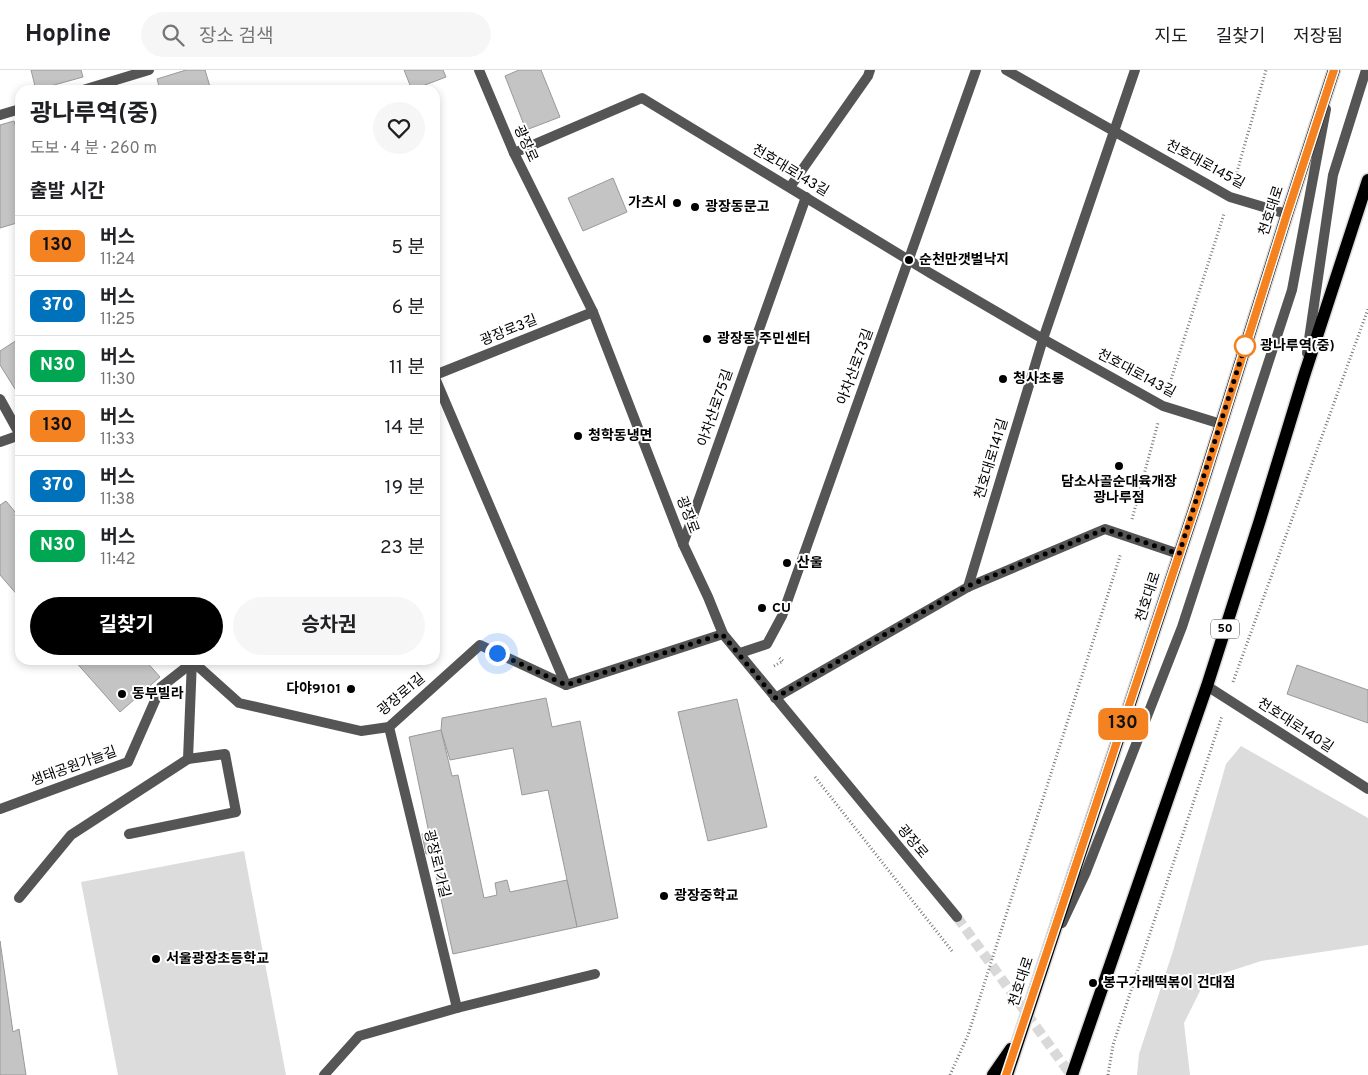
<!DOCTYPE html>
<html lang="ko">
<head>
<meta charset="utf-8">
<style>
  body { margin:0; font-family:Overpass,"Noto Sans KR",sans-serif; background:#f6f6f6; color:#202124; height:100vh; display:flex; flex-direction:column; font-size:19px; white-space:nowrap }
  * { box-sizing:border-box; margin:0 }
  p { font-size:16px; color:#757577 }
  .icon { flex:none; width:28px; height:28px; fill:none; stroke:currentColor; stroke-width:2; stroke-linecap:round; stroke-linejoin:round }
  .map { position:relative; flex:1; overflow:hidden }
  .sheet { position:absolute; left:15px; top:15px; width:425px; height:580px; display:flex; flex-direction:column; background:#fff; border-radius:15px; box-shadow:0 2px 8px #0003 }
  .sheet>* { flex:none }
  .badge { padding:0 10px; border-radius:8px; font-size:18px; line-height:32px }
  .you { position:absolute; width:25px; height:25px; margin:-12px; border:4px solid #fff; border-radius:50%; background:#1a73e8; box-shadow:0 0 0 8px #1a73e833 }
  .map>.badge { position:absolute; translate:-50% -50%; box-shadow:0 0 0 2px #fff }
  h2 { padding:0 15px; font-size:19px; line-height:45px }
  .round { display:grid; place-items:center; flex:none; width:52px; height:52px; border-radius:26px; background:#f6f6f6 }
  .head { display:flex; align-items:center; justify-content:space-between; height:85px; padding:0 15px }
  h1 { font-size:24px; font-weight:700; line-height:38px }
  .primary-button { display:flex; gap:10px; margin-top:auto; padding:10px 15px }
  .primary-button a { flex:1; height:58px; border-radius:30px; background:#000; color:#fff; font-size:20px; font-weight:700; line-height:58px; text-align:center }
  .primary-button a+a { background:#f6f6f6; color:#202124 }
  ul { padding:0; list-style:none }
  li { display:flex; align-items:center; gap:15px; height:60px; padding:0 15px; border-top:1px solid #e0e0e0 }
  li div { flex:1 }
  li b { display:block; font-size:19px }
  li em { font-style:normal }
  li .badge { min-width:55px; font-weight:700; text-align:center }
  header { display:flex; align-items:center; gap:30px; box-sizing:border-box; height:70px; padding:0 25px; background:#fff; border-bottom:1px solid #e0e0e0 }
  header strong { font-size:24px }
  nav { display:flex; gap:28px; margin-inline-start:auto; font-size:18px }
  .search { width:350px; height:45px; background:#f6f6f6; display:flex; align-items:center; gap:12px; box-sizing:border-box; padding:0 18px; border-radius:28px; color:#757577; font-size:19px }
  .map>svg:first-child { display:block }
</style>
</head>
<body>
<header>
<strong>Hopline</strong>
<div class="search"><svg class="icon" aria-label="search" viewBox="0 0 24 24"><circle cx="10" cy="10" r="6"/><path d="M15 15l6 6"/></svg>장소 검색</div>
<nav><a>지도</a><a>길찾기</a><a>저장됨</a></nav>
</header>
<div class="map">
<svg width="1368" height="1005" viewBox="0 0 1368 1005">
  <rect width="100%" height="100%" fill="#fff"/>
  <g fill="#dcdcdc">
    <path d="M1241 676 1368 748V875L1261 891 1206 909 1184 953 1190 1005H1137L1139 984 1173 881 1226 694Z"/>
    <path d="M244 781 286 1005H118L81 812Z"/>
  </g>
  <g fill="#c4c4c4" stroke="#999">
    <path d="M31 0H81L83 7 36 20Z"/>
    <path d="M186 0H205L211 20H160L157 9Z"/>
    <path d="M404 0H443L446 7 412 20Z"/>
    <path d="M519 0H541L560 47 526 60 505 6Z"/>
    <path d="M14 51 20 73V152L0 158V55Z"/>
    <path d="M613 108 627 142 583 161 568 128Z"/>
    <path d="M20 268V327L0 295V281Z"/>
    <path d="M6 431 20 448V528L0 505V435Z"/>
    <path d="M74 590H145L160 607 120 642Z"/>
    <path d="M1297 595 1368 620V653L1287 624Z"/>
    <path d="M546 628 552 657 580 651 618 848 577 857 548 720 522 725 513 678 450 690 441 660 442 648Z"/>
    <path d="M737 629 767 757 708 771 678 642Z"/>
    <path d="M441 660 452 706 458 705 484 828 497 825 495 813 507 810 510 822 567 810 577 857 453 884 431 783 426 784 422 764 429 763 409 667Z"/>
    <path d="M0 871 13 962 19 959 26 1005H0Z"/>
  </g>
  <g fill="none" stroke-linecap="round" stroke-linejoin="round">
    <path stroke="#d9d9d9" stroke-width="10" stroke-dasharray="10 5" stroke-linecap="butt" d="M957 847 1071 1005"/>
    <g stroke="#dbdbdb" stroke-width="15">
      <g id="primary">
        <path d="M993 1005 1011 979"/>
        <path d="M1007 1005 1197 431 1287 144 1334 0"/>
        <path d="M1072 1005 1207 616 1260 450 1304 306 1368 110"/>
      </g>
    </g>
    <g stroke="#777" stroke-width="3" stroke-dasharray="1 2.5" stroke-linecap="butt">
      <path d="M1235 109 1266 0"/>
      <path d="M1168 319 1224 144"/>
      <path d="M1132 449 1158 353"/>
      <path d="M774 596 783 591 778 587"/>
      <path d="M1233 612 1368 239"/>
      <path d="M815 707 952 881"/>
      <path d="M950 1005 968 965 1121 483"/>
      <path d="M1108 1005 1113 975 1222 646"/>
    </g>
    <g stroke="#555" stroke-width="10">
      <path d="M83 20 149 0"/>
      <path d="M0 45 20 39"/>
      <path d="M1307 283 1333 105 1366 0"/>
      <path d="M0 739 128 692 161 617 193 592"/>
      <path d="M1062 853 1086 802 1182 557 1292 220 1326 39"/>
    </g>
    <g stroke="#555" stroke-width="10">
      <path d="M1006 0 1230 127 1287 144"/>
      <path d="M514 83 642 28 930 203 1043 269 1163 336 1221 354"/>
      <path d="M790 117 868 6 870 0"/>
      <path d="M435 305 593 242"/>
      <path d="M435 308 566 615"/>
      <path d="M0 329 20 365"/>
      <path d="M0 372 20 365"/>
      <path d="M683 474 806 127"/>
      <path d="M968 517 1043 269 1135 0"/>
      <path d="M740 583 767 574 782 546 976 0"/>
      <path d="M191 590 239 633 361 661 389 657 480 575 566 615 723 564"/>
      <path d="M1207 616 1368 719"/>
      <path d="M775 628 968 517 1105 459 1179 484"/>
      <path d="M389 657 457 938 595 904"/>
      <path d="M129 764 236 742 225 684 188 689"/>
      <path d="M19 828 71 765 188 689 192 590"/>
      <path d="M324 1005 359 966 457 938"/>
    </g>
    <path stroke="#555" stroke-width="10" d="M479 0 514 83 593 242 683 474 708 527 723 564 957 847"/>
    <use href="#primary" stroke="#000" stroke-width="12"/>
  </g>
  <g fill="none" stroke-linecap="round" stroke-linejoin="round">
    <g stroke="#fff" stroke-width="11">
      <path id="line" d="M1006 1005 1197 431 1287 144 1334 0"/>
    </g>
    <use href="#line" stroke="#f58220" stroke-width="8"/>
    <path stroke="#000" stroke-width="5" stroke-dasharray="0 9" d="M497 583 566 615 722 564 775 628 968 516 1105 459 1179 484 1245 276"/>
  </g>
  <g fill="#000" stroke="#fff" stroke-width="2">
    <circle cx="677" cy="133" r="5"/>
    <circle cx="695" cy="137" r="5"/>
    <circle cx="909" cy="190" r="5"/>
    <circle cx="707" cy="269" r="5"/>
    <circle cx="1003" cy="309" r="5"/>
    <circle cx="578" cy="366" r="5"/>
    <circle cx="1119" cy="396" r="5"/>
    <circle cx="787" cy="493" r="5"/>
    <circle cx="762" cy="538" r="5"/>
    <circle cx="351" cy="619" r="5"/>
    <circle cx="122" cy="624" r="5"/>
    <circle cx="664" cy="826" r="5"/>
    <circle cx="156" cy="889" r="5"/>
    <circle cx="1093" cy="913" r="5"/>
  </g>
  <circle fill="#fff" stroke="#f58220" stroke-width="2.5" cx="1245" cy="276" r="10"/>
  <g text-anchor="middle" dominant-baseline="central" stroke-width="4" stroke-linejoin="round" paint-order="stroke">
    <rect fill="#fff" stroke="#4c4c4c" stroke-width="1" x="1211" y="549.5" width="28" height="19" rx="4"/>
    <g font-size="12" font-weight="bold" fill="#000">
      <text x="1225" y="559">50</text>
    </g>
    <g font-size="14" fill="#000" stroke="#fff">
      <text transform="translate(525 74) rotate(66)">광장로</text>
      <text transform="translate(1205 95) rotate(28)">천호대로145길</text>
      <text transform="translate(790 101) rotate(31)">천호대로143길</text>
      <text transform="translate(1272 141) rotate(-72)">천호대로</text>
      <text transform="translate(509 261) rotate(-22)">광장로3길</text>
      <text transform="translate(856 297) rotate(-70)">아차산로73길</text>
      <text transform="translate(1136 304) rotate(28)">천호대로143길</text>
      <text transform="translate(716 338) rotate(-71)">아차산로75길</text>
      <text transform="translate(992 389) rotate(-73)">천호대로141길</text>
      <text transform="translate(687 445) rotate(69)">광장로</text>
      <text transform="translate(1149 527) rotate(-72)">천호대로</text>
      <text transform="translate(402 625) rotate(-40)">광장로1길</text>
      <text transform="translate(1295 656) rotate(33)">천호대로140길</text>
      <text transform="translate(74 697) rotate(-20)">생태공원가늘길</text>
      <text transform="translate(912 772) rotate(50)">광장로</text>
      <text transform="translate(436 794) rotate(76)">광장로1가길</text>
      <text transform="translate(1022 912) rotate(-72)">천호대로</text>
    </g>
    <g font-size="14" font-weight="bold" fill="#000" stroke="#fff" text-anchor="start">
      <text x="667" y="133" text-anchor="end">가츠시</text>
      <text x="705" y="137">광장동문고</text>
      <text x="919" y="190">순천만갯벌낙지</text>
      <text x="717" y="269">광장동 주민센터</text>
      <text x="1013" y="309">청사초롱</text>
      <text x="588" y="366">청학동냉면</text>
      <text x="1119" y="412" text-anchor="middle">담소사골순대육개장<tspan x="1119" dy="16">광나루점</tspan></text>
      <text x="797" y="493">산울</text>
      <text x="772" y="538">CU</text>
      <text x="341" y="619" text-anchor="end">다야9101</text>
      <text x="132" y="624">동부빌라</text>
      <text x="674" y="826">광장중학교</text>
      <text x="166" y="889">서울광장초등학교</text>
      <text x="1103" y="913">봉구가래떡볶이 건대점</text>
    </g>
    <g font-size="14" font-weight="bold" fill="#000" stroke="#fff" text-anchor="start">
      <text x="1260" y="276">광나루역(중)</text>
    </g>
  </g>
</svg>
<div class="you" style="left:497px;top:583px"></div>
<b class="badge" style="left:1123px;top:654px;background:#f58220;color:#111">130</b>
<section class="sheet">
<div class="head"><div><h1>광나루역(중)</h1><p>도보 · 4 분 · 260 m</p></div><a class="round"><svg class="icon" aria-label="heart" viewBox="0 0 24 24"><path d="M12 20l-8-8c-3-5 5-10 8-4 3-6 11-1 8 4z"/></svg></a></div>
<h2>출발 시간</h2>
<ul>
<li><span class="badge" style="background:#f58220;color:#111">130</span><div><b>버스</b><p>11:24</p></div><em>5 분</em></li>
<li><span class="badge" style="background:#0072bc;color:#fff">370</span><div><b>버스</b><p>11:25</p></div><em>6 분</em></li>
<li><span class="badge" style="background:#00a651;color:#fff">N30</span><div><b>버스</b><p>11:30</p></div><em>11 분</em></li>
<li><span class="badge" style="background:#f58220;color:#111">130</span><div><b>버스</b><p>11:33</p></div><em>14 분</em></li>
<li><span class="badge" style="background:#0072bc;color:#fff">370</span><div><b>버스</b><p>11:38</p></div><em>19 분</em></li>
<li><span class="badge" style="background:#00a651;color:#fff">N30</span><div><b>버스</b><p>11:42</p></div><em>23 분</em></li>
</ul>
<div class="primary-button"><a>길찾기</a><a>승차권</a></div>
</section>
</div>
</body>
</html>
